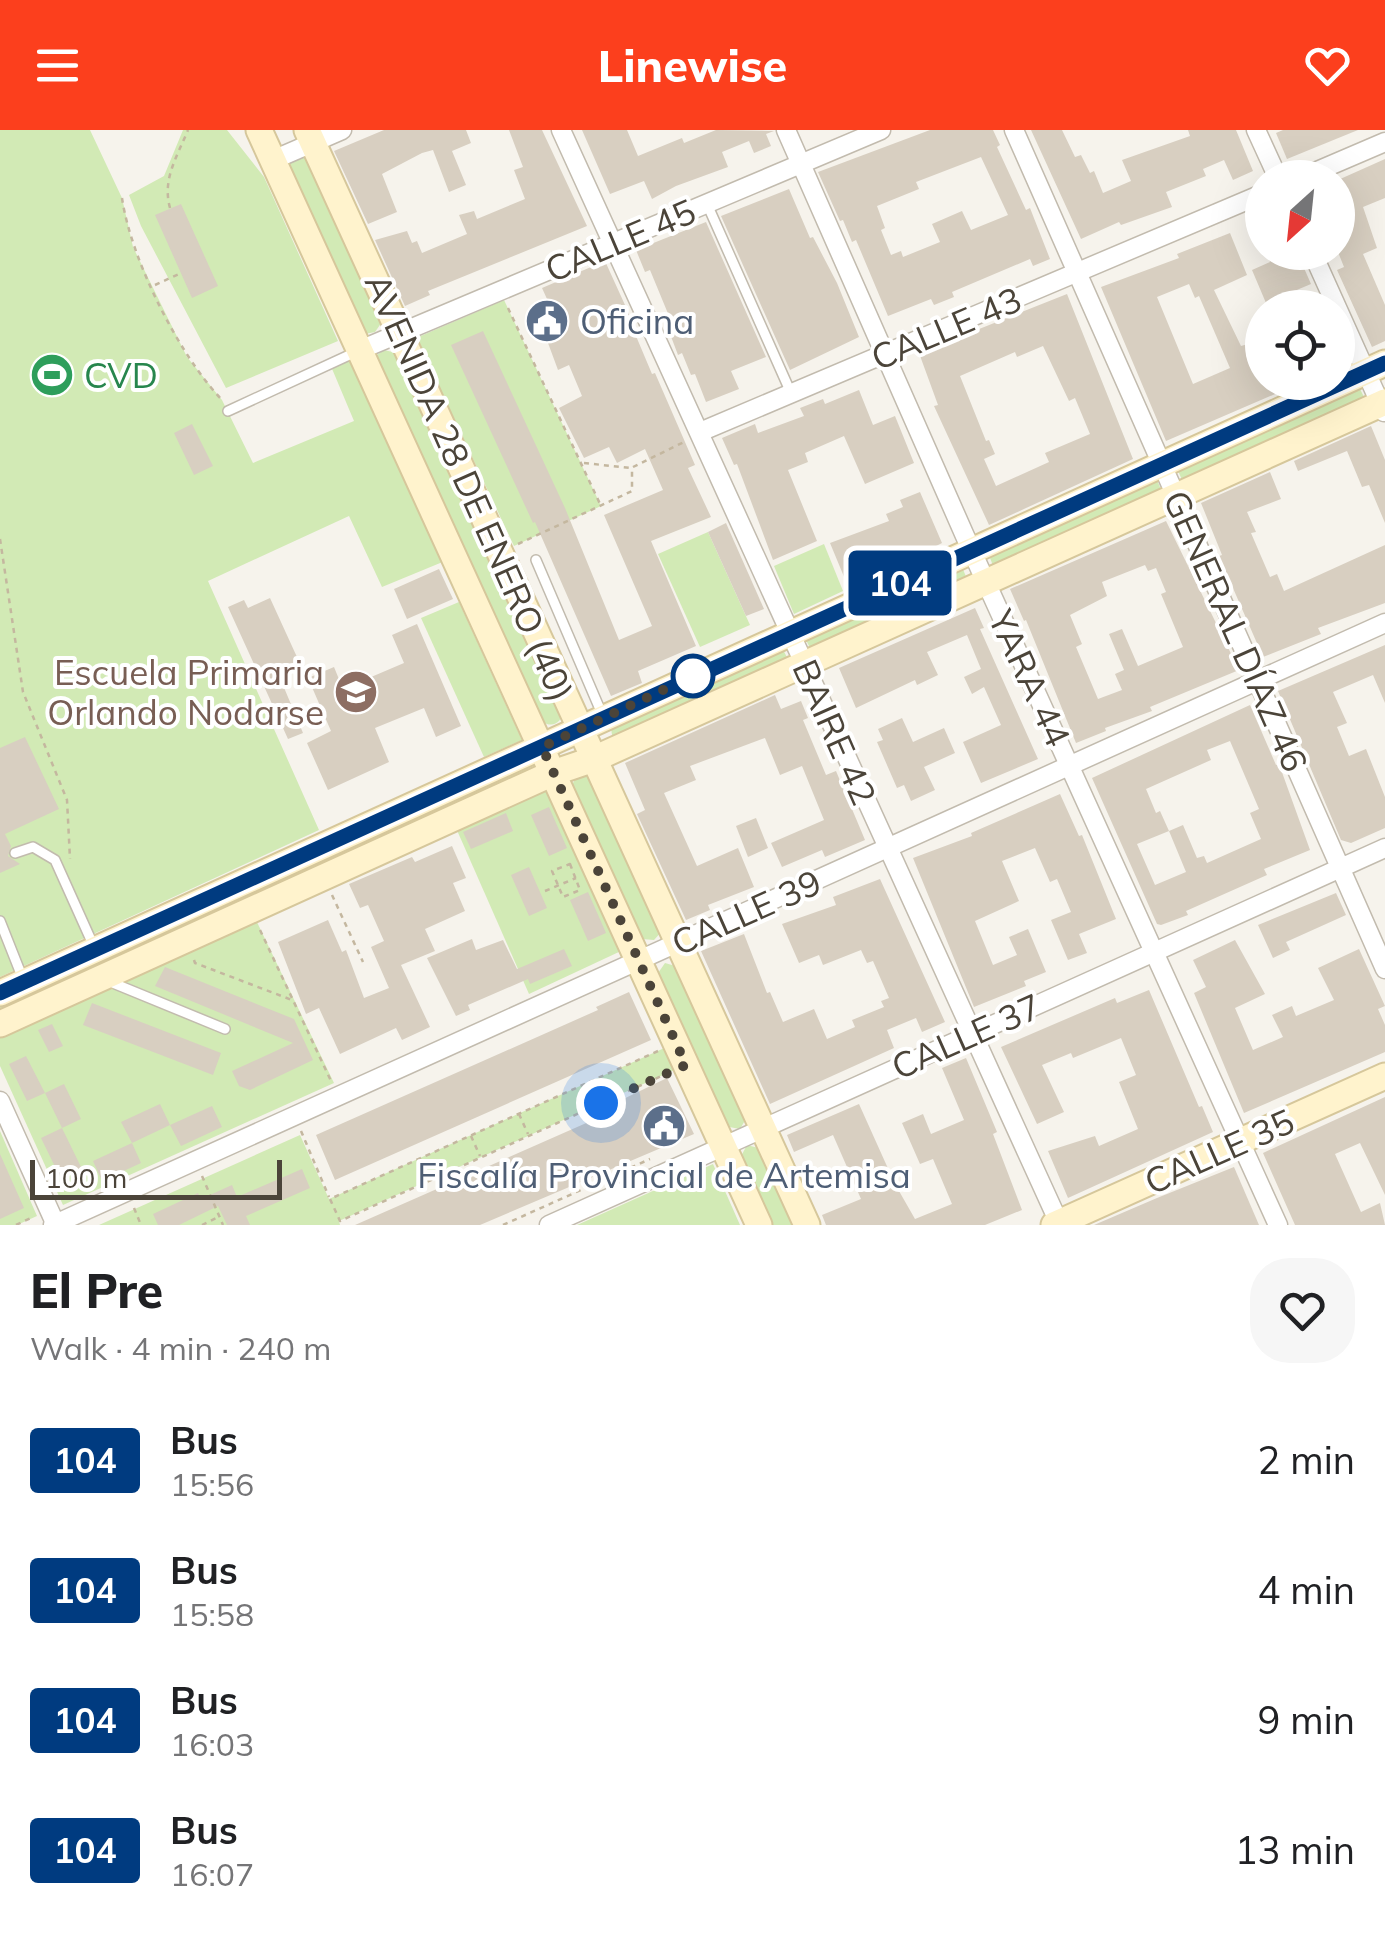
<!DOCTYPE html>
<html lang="en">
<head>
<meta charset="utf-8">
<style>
  body { margin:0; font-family:Mulish,sans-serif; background:#f6f6f6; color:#202124; height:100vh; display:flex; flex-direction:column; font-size:38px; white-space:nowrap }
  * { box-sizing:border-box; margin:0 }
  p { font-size:32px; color:#757577 }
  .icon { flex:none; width:55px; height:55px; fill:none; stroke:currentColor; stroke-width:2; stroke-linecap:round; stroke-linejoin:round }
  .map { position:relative; height:1095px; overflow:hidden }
  .side { display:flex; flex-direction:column; background:#fff; flex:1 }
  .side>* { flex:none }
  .badge { padding:0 20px; border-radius:8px; font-size:35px; line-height:65px }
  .needle { width:65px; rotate:207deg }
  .fabs { position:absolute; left:1245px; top:30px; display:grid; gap:20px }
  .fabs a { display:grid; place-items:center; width:110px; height:110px; border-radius:50%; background:#fff; box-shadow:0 10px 40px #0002; font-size:50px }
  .scale { position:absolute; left:30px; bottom:25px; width:252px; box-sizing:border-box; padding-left:10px; border:5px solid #4b4439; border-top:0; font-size:28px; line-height:35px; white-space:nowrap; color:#4b4439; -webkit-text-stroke:8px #fff; paint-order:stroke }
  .you { position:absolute; width:50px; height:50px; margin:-25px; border:8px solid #fff; border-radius:50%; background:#1a73e8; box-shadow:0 0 0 15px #1a73e833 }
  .map>.badge { position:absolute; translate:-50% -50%; box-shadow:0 0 0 5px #fff }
  .round { display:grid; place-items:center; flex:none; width:105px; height:105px; border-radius:40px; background:#f6f6f6 }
  .summary { display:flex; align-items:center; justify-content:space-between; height:170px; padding:0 30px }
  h1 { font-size:48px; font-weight:800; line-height:75px }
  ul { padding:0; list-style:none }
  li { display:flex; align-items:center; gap:30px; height:130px; padding:0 30px }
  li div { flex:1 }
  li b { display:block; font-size:38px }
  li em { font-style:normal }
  li .badge { min-width:110px; font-weight:700; text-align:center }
  header { display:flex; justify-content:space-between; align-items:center; height:130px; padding:0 30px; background:#fc3f1d; color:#fff; font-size:45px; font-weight:800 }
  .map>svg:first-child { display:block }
</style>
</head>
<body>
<header><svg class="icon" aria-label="menu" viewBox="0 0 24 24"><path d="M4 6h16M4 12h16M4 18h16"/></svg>Linewise<svg class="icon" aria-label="heart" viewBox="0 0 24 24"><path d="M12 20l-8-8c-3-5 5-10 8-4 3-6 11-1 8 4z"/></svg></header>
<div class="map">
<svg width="1385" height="1095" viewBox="0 0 1385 1095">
  <rect width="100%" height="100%" fill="#f6f3ec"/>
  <g fill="#d2eab5">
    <path d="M0 0H90L122 68 133 117 187 227 222 270 253 333 354 291 330 234 349 225 445 431 382 457 349 386 208 451 319 700 0 847Z"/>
    <path d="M183 0H227L264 47 338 211 226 258 141 96 129 65 164 46Z"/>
    <path d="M302 26 310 30 382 192 375 202 365 204 287 40 289 32Z"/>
    <path d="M504 170 601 376 514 416 416 208Z"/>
    <path d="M384 220 397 223 564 580C561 593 553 599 541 591L377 234V225Z"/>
    <path d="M1359 257 1364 267 1183 352 1178 341Z"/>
    <path d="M1157 350 1162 362 993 436 989 425Z"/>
    <path d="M708 402 750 495 700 517 658 424Z"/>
    <path d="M824 414 843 461 794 484 774 436Z"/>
    <path d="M962 437 967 449 811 520 805 508Z"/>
    <path d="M459 472 522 610 484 627 421 488Z"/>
    <path d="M782 518 788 529 616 608 612 605 611 598Z"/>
    <path d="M529 635 531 641 0 882V876Z"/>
    <path d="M578 645 594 648 663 800 654 810 642 809 571 656Z"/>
    <path d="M548 657 621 821 529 864 456 698Z"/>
    <path d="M255 788 334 953 63 1075 0 936V906Z"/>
    <path d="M665 833 679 837 747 987 740 999 724 996 656 846Z"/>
    <path d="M671 915 681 937 339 1091 340 1095H99L300 1005 329 1069Z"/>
    <path d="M0 1001 37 1086 17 1095H0Z"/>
    <path d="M747 1015 762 1019 797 1095H769L739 1030Z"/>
    <path d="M713 1034 740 1095H577Z"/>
  </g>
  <g fill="#d8cfc1" fill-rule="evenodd">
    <path d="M384 0H466L471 13 452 21 466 55 449 62 433 20 422 23 382 44 397 82 368 94 334 21Z"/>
    <path d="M509 0H542L587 96 428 161 430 165 405 176 375 110 407 101 412 113 417 111 422 123 467 104 459 85 474 81 477 89 525 69 514 40 523 37Z"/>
    <path d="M582 0H627L638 26 682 8 684 13 716 0 774 1 766 4 771 16 754 23 749 11 722 22 728 37 676 56 652 69 644 51 610 64Z"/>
    <path d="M930 0H993L1000 15 997 17 1026 80 1030 78 1050 129 1033 136 1030 129 952 162 954 167 934 175 931 169 888 186 856 110 852 112 843 90 840 91 818 42ZM981 27 1008 85 971 100 962 81 932 94 940 112 903 127 901 121 891 125 881 100 885 98 877 76 919 59 916 52Z"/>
    <path d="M1031 0H1062L1075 27 1081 25 1090 43 1094 41 1103 63 1131 51 1122 30 1190 6 1188 0H1236L1253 41 1233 50 1224 30 1203 39 1206 46 1166 62 1172 77 1121 95 1119 92 1081 109Z"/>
    <path d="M1283 0H1358L1287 29 1276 3Z"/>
    <path d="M1385 29V68L1363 77 1377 118 1363 124 1385 175V211L1372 217 1337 140 1344 137 1338 122V50Z"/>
    <path d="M789 59 810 108 813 107 837 153 859 207 790 240 721 86Z"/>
    <path d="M181 74 218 156 192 168 155 85Z"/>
    <path d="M706 92 766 227 731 241 739 259 706 272 695 244 691 245 682 223 678 225 664 188 669 186 650 140 645 142 636 120Z"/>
    <path d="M1230 103 1247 145 1214 160 1241 216 1248 214 1252 224 1262 220V252H1303L1166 311 1101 157 1179 128 1177 124ZM1189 154 1195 168 1199 166 1230 238 1193 254 1157 167Z"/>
    <path d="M1266 122H1297L1311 154 1266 173 1252 140 1270 132Z"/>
    <path d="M605 131 630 186 628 187 652 244 655 243 695 335 688 338 711 387 651 411 696 516 638 541 642 553 611 566 535 392 533 393 451 215 483 201 565 378 619 510 652 496 604 385 663 360 645 319 617 333 609 317 584 328 559 278 582 266 569 235 558 240 538 186 552 180 542 158Z"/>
    <path d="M1067 164 1133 329 989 395 934 276 938 275 919 223ZM1043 216 1069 271 1075 268 1090 304 1045 323 1049 332 996 356 984 329 995 324 989 310 986 311 960 246 1015 222 1017 227Z"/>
    <path d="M859 260 873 295 895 286 914 333 865 354 844 306 805 323 808 332 788 340 817 411 773 430 737 334 734 335 722 308 755 294 758 303 804 286 800 278 823 269 825 274Z"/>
    <path d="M192 294 213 336 194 345 174 303Z"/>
    <path d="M1371 296 1385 330V393L1369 355 1362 357 1347 321 1298 341 1294 331Z"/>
    <path d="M1270 342 1281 369 1247 382 1256 402 1251 403 1270 447 1277 444 1284 461 1385 415V473L1318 498 1321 504 1263 527 1219 426 1222 425 1201 373Z"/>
    <path d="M920 362 942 413 895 437 847 454 830 413 889 391 886 384 903 377 900 370Z"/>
    <path d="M1166 391 1239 540 1150 577 1152 581 1105 598 1106 601 1076 613 1026 490 1024 491 1010 459ZM1145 435 1148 441 1156 438 1166 462 1161 464 1183 517 1138 536 1122 499 1109 504 1124 540 1115 544 1122 560 1098 569 1076 517 1082 514 1070 485 1107 466 1102 452Z"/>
    <path d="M726 393 764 479 746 486 708 402Z"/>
    <path d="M439 439 453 469 407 489 394 459Z"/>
    <path d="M270 468 302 538 280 548 303 603 288 609 228 477 244 470 248 478Z"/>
    <path d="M975 478 984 498 980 499 1038 629 981 653 963 612 1001 595 984 557 972 564 964 547 981 539 967 505 927 522 938 545 917 555 915 550 856 578 839 538Z"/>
    <path d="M417 494 461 596 436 607 424 578 375 598 389 632 328 660 307 613 331 601 308 548 334 537 343 559 404 533 392 505Z"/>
    <path d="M1385 515V573L1373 545 1333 562 1347 593 1337 597 1349 626 1366 619 1385 667V698L1351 713 1341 710 1278 561Z"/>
    <path d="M775 565 781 579 801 571 808 588 803 590 826 645 836 641 865 710 825 727 822 720 782 737 771 713 824 690 802 636 780 645 765 608 690 636 696 650 664 663 697 736 738 718 754 757 708 775 710 780 686 790 637 684 645 680 625 633Z"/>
    <path d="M1250 575 1276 635 1279 634 1310 720 1264 739 1267 745 1186 781 1188 785 1161 795 1157 794 1092 648ZM1230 611 1259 679 1250 683 1261 709 1207 733 1204 726 1197 728 1183 695 1169 701 1160 681 1156 683 1146 659 1211 630 1207 620ZM1169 701 1186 742 1155 755 1137 714Z"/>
    <path d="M902 588 913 612 944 598 955 623 924 637 935 660 911 671 904 655 897 658 877 612 883 610 878 599Z"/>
    <path d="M25 607 59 679 5 704 11 716 8 726 20 734 0 743V618Z"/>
    <path d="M1060 664 1079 706 1082 705 1116 789 1079 804 1087 823 1068 830 1051 790 1071 782 1057 749 1050 752 1035 718 1002 731 1019 771 975 791 993 835 1017 825 1009 807 1028 799 1046 842 1024 851 1026 856 974 877 913 728 972 706 971 703Z"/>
    <path d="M549 677 567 718 549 726 531 685Z"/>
    <path d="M506 683 513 701 471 719 463 702Z"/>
    <path d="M756 688 768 718 748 727 736 696Z"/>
    <path d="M452 716 466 748 453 753 465 781 425 799 435 821 401 835 430 897 402 910 396 898 340 924 319 878 306 884 278 812 328 790 342 822 346 820 364 868 389 858 371 817 384 811 368 775 360 778 349 754 412 727 415 732Z"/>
    <path d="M529 737 547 778 529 786 511 745Z"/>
    <path d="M880 749 945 892 922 902 916 888 887 900 894 918 770 974 701 821 744 804 767 863 770 862 783 892 814 879 827 909 855 897 852 890 884 877 881 871 889 868 873 831 867 833 861 820 823 835 819 825 799 833 782 794 836 775 833 767Z"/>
    <path d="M588 762 606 803 588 811 570 770Z"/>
    <path d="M1336 763 1346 785 1286 812 1290 820 1273 828 1258 795Z"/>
    <path d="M472 809 476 820 503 810 517 839 564 819 572 836 530 854 528 849 468 875 470 880 456 886 427 828Z"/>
    <path d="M1235 810 1265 864 1235 878 1253 920 1283 907 1272 885 1292 876 1296 886 1334 870 1318 838 1359 819 1385 876 1378 879 1385 895V922L1244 983 1194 863 1206 857 1193 830Z"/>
    <path d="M165 837 294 889 313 930 250 960 239 956 232 941 293 913 155 856Z"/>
    <path d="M1149 860 1199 977 1202 976 1213 1002 1068 1068 1048 1021 1095 1006 1099 1016 1138 999 1119 952 1136 945 1121 908 1073 928 1071 923 1042 935 1064 982 1037 994 1001 917 1115 868 1117 873Z"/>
    <path d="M629 862 651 910 335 1050 316 1005 598 880 596 877Z"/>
    <path d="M92 873 221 923 213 945 83 895Z"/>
    <path d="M52 894 63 916 49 922 38 900Z"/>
    <path d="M26 926 45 963 27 971 9 934Z"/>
    <path d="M966 928 997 1002 993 1004 1022 1080 985 1095H826L822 1085 861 1069 833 1005 794 1022 787 1005 859 974 895 1054 915 1089 952 1074 933 1029 920 1034 902 993 923 984 931 1004 964 990 942 938Z"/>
    <path d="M667 948 694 1004 480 1095H355L618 979 615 973Z"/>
    <path d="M64 954 81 989 62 998 45 963Z"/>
    <path d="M1385 967V1065L1360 1013 1335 1024 1361 1082 1380 1073 1385 1095H1295L1263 1023Z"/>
    <path d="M160 974 170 995 132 1013 121 992Z"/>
    <path d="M212 976 222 997 181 1016 170 995Z"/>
    <path d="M62 998 82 1039 61 1049 41 1008Z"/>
    <path d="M132 1013 141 1033 102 1051 93 1031Z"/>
    <path d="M0 1024 24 1078 0 1089Z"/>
    <path d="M1234 1037 1259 1095H1094L1157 1068Z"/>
    <path d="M302 1039 310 1058 246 1086 250 1095H227L218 1076 179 1095H158L153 1084 198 1063 201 1069 232 1055 237 1067Z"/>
  </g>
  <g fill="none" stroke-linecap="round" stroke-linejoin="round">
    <g stroke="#c2bbae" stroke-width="12">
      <g id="lane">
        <path d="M707 74 791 263"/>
        <path d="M228 281 358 221"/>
        <path d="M536 430 602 584"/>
        <path d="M15 723 33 717 55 730 95 819"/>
        <path d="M0 791 23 849"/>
        <path d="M108 851 225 899"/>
      </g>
    </g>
    <g stroke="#c2bbae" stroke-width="21">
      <g id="street">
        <path d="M561 0 1060 1095"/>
        <path d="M786 0 965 406 1278 1095"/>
        <path d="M1014 0 1385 839"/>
        <path d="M1256 0 1278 48"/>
        <path d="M273 30 342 0"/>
        <path d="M1301 48 1385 12"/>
        <path d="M1312 122 1384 282"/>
        <path d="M360 220 881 0"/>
        <path d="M700 302 1262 64"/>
        <path d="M0 971 56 1095"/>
        <path d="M53 1095 1385 493"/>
        <path d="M549 1095 1385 718"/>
      </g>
    </g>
    <g stroke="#d6c79b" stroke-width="29">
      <g id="secondary">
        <path d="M259 0 759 1095"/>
        <path d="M307 0 807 1095"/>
        <path d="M0 863 1385 233"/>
        <path d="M0 894 553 643 594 629 1385 272"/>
        <path d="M1054 1095 1385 946"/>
      </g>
    </g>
    <g stroke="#c4b79f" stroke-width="2.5" stroke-dasharray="5 5" stroke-linecap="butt">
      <path d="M122 68C131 130 179 225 222 270"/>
      <path d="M170 78C162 49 177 27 188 0"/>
      <path d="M155 155 181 143"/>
      <path d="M508 178 601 376"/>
      <path d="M584 333 630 338"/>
      <path d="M633 337 684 312"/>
      <path d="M0 409 23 562 67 670 70 729"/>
      <path d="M518 414 632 361V338"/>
      <path d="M570 734 580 760 563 767 552 741Z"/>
      <path d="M545 761 576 748"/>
      <path d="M332 765 363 832"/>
      <path d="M260 800 331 951"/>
      <path d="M194 830 195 833 292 870"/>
      <path d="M658 921 330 1069 340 1091 666 944"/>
      <path d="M519 984 528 1004"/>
      <path d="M301 1001 329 1067"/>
      <path d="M471 1006 480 1026"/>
      <path d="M202 1046 223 1095"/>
      <path d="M134 1078 141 1095"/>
      <path d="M16 1095 33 1087"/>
      <path d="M202 1095 218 1087"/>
      <path d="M503 1095 650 1029"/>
    </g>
    <use href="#lane" stroke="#fff" stroke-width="9"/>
    <use href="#street" stroke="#fff" stroke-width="18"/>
    <use href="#secondary" stroke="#fff3cd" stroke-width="25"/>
  </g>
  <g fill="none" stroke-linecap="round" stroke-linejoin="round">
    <g stroke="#fff" stroke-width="22">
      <path id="line" d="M0 863 1385 233"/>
    </g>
    <use href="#line" stroke="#003b80" stroke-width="15"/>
    <path stroke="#4b4439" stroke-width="10" stroke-dasharray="0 18" d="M601 973 686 935 542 617 693 546"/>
  </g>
  <defs>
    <g id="civic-disc" transform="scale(2.25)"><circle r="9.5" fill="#5c6f8a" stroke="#fff"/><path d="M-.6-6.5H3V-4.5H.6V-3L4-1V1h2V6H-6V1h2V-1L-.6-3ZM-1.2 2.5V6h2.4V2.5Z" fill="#fff"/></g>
    <g id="stadium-disc" transform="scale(2.25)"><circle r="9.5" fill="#2e9e5b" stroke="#fff"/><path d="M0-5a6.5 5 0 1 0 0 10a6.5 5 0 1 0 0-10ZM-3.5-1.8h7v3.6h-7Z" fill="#fff"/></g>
    <g id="school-disc" transform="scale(2.25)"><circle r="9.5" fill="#8d6e63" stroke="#fff"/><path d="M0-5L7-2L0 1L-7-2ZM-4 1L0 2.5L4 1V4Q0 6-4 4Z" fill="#fff"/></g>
  </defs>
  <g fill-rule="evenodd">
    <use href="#civic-disc" x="547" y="191"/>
    <use href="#stadium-disc" x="52" y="245"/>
    <use href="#school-disc" x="356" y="562"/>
    <use href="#civic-disc" x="664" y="996"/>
  </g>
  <circle fill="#fff" stroke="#003b80" stroke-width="5" cx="693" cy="546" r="20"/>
  <g text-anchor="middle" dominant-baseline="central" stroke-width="8" stroke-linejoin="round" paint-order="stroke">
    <g font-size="35" fill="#4b4439" stroke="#fff">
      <text transform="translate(620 110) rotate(-23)">CALLE 45</text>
      <text transform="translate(946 198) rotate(-23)">CALLE 43</text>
      <text transform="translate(470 357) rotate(66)">AVENIDA 28 DE ENERO (40)</text>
      <text transform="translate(1236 501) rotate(66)">GENERAL DÍAZ 46</text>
      <text transform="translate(1030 548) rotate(65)">YARA 44</text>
      <text transform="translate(835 602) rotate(66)">BAIRE 42</text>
      <text transform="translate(746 782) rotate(-24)">CALLE 39</text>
      <text transform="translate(966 906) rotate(-24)">CALLE 37</text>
      <text transform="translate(1219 1021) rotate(-24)">CALLE 35</text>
    </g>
    <g font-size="35" fill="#4e5e75" stroke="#fff" text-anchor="start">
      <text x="580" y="191">Oficina</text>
      <text x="664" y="1045" text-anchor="middle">Fiscalía Provincial de Artemisa</text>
    </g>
    <g font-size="35" fill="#27864d" stroke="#fff" text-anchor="start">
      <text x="84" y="245">CVD</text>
    </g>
    <g font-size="35" fill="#785e54" stroke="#fff" text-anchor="end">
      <text x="324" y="542">Escuela Primaria<tspan x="324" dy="40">Orlando Nodarse</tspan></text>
    </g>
  </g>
</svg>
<div class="fabs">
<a><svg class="needle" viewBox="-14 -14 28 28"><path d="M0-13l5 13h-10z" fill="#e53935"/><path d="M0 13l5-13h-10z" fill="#757577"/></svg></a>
<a><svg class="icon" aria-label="locate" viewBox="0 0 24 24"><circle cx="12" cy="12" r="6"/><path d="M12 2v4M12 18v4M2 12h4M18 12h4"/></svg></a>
</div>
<div class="scale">100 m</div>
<div class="you" style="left:601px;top:973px"></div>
<b class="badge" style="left:900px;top:453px;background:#003b80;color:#fff">104</b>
</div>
<section class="side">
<div class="summary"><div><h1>El Pre</h1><p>Walk · 4 min · 240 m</p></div><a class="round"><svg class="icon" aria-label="heart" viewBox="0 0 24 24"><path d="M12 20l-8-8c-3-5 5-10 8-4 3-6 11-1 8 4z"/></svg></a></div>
<ul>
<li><span class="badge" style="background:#003b80;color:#fff">104</span><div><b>Bus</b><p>15:56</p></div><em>2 min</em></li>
<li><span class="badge" style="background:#003b80;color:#fff">104</span><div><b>Bus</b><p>15:58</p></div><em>4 min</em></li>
<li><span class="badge" style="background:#003b80;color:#fff">104</span><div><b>Bus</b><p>16:03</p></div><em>9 min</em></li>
<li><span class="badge" style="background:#003b80;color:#fff">104</span><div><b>Bus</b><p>16:07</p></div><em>13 min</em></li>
</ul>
</section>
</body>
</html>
